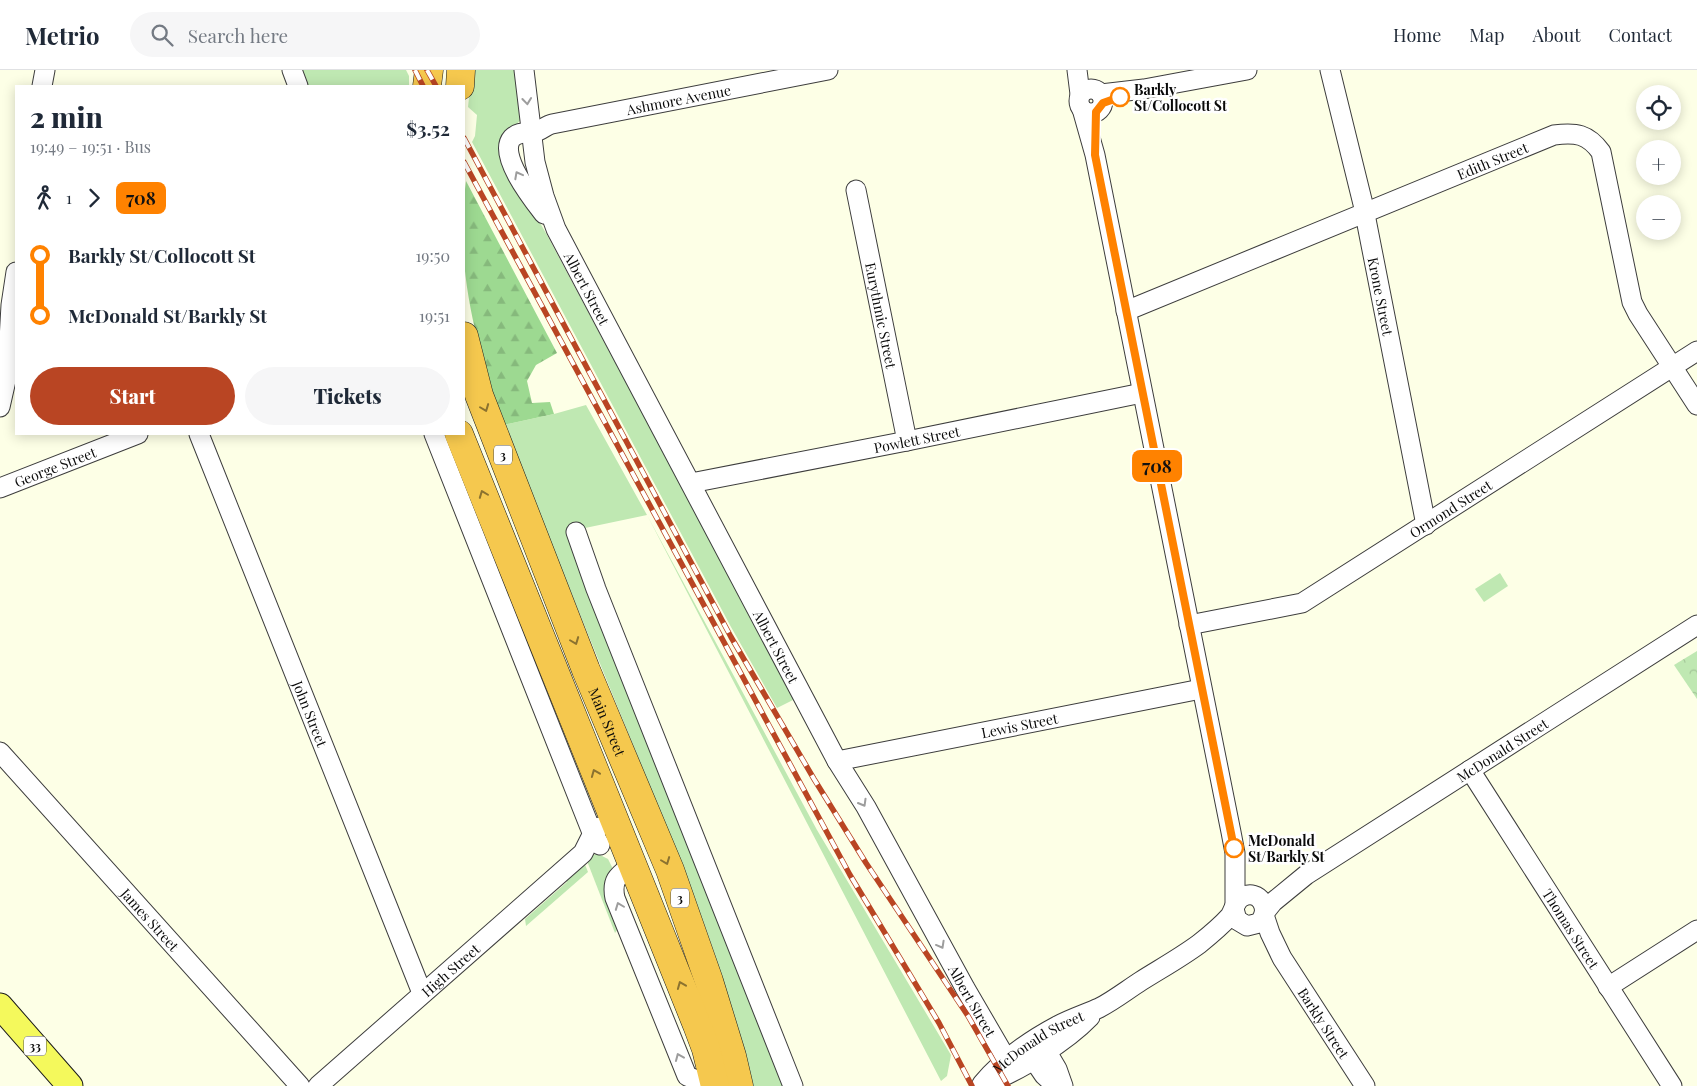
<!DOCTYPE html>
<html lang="en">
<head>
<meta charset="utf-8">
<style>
  body { margin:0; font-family:"Playfair Display",serif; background:#f6f6f7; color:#1f2937; height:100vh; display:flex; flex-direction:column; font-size:19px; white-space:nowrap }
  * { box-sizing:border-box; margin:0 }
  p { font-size:16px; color:#747a83 }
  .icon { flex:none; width:28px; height:28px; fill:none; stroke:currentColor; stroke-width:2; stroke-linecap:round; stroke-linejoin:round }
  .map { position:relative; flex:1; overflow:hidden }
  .drawer { position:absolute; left:15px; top:15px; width:450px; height:350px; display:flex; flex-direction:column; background:#fff; border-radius:0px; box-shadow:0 2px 12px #0003 }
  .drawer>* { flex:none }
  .badge { padding:0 10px; border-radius:8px; font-size:18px; line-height:32px }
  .fabs { position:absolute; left:1636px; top:15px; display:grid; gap:10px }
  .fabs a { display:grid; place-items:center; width:45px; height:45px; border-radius:50%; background:#fff; box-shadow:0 2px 12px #0003; font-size:25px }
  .map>.badge { position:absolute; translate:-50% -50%; box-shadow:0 0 0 2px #fff }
  .legs { display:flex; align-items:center; gap:8px; height:55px; padding:0 15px; font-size:16px }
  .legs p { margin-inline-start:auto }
  .summary { display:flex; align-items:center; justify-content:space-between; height:85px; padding:0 15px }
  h1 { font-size:28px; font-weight:800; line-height:38px }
  .button { display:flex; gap:10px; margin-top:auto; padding:10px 15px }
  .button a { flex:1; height:58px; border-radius:30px; background:#b94523; color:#fff; font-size:20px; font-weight:800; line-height:58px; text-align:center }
  .button a+a { background:#f6f6f7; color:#1f2937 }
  ul { padding:0 15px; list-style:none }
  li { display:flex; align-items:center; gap:18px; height:60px; font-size:19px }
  li i { display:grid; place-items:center; width:8px; height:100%; margin:0 6px; background:currentColor }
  li i::after { content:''; width:12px; height:12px; margin:-6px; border:4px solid; border-radius:50%; background:#fff }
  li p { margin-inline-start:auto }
  li:first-child i { background:linear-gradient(#0000 50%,currentColor 0) }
  li:last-child i { background:linear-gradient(currentColor 50%,#0000 0) }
  header { display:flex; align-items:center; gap:30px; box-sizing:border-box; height:70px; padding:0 25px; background:#fff; border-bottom:1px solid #e0e1e3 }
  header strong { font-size:24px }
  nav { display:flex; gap:28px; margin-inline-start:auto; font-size:18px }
  .search { width:350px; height:45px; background:#f6f6f7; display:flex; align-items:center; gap:12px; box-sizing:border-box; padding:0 18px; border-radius:28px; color:#747a83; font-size:19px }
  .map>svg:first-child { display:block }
</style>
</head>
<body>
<header>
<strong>Metrio</strong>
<div class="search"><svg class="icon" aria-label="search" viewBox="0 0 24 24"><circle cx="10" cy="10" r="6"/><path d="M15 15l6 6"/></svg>Search here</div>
<nav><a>Home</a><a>Map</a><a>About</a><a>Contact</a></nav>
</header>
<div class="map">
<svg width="1697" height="1016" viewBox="0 0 1697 1016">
  <defs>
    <pattern id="forest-firs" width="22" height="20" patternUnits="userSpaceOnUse" patternTransform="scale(1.25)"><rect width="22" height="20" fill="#9dd991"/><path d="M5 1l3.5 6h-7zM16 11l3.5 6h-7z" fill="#86b97c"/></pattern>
    <pattern id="park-crowns" width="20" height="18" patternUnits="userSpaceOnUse" patternTransform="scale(1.25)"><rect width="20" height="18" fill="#bfe8b2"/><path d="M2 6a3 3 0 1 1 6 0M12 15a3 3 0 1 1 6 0" fill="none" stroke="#a3c698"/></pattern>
  </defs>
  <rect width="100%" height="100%" fill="#fdffe6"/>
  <g fill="#bfe8b2">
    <path d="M300 0H406L409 6V16H306Z"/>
    <path d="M472 0H517L523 48 508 62 532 139 547 165 795 629 777 638 731 557 472 72 475 66 477 45 468 37Z"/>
    <path d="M586 335 647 445 817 760 951 985 947 1006 941 1011 647 445 566 462 784 1016H749L714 882 690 815 503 355 554 344Z"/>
    <path d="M1500 503 1508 516 1484 532 1475 519Z"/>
    <path d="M598 784 608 789 612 797 618 859 615 863 587 791 592 785Z"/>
    <path d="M584 792 588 802 526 856 525 849 567 812 565 809Z"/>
  </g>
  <path fill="url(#forest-firs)" d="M466 111 557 283 536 295 527 311 532 333 550 332 554 344 503 355C476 274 454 196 466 111Z"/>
  <path fill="url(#park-crowns)" d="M1697 581V629L1674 595Z"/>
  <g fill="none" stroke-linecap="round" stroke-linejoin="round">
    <g stroke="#3d3d3d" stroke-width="21">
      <g id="minor">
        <path d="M292 0 298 16"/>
        <path id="s1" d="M524 0 535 92 544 126 556 159 837 691 866 737 965 918 1004 985 1007 988"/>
        <path d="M1077 0 1080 24"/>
        <path id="s2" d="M1330 0 1363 134 1426 455"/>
        <path d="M42 16 45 0"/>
        <circle cx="1091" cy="31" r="12"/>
        <path d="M1101 24 1144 19 1247 0"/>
        <path d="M1082 39 1095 85 1231 762 1235 783V836"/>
        <path id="s3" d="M856 120 907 371"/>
        <path id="s4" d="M544 144C534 131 497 85 512 68 520 60 529 64 538 61 543 59 547 55 552 54L828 0"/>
        <path id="s5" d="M1126 241 1554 65C1576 62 1588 64 1601 82L1632 232 1638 244 1697 335"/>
        <path d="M0 337 7 306 11 235 16 202"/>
        <path id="s6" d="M199 364 422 923"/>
        <path d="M434 364 591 760 600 775"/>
        <path id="s7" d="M691 413 907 371 1142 323"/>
        <path id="s8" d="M0 418 138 364"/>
        <path d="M576 462 596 519 793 1016"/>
        <path id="s9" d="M1189 555 1302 533 1697 281"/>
        <path id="s10" d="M0 682 300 1016"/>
        <path id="s11" d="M837 691 1201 619"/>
        <path id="s12" d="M1470 700 1672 1016"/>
        <path d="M632 795C619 805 611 809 615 828L687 1006 699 1011 714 1012"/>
        <path id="s13" d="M1265 842 1273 832 1306 805 1697 555"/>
        <path id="s14" d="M1264 845 1270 863 1282 888 1365 1016"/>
        <path d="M1608 917 1697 860"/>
        <path d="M1040 970 1057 999 1063 1016"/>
        <path d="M1027 980 1044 1005 1056 1016"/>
        <path d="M987 1013C1018 1002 1067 971 1090 947"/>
        <path id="s15" d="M982 1014C1002 990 1029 971 1057 956 1070 949 1085 944 1099 938 1113 931 1127 920 1141 911 1160 899 1180 888 1199 874 1209 866 1221 856 1230 846 1234 840 1235 831 1242 827 1259 818 1272 839 1259 853L1247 856 1237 850 1234 839"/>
        <path id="s16" d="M318 1016 583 783 593 763 599 757"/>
      </g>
    </g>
    <g stroke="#1b1b1b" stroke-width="27">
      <path id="major" d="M0 936 70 1016"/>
    </g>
    <g stroke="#1b1b1b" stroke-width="29">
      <g id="highway">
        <path d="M427 16 429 0"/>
        <path d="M460 16 461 0"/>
        <path id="s17" d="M464 266 479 325 586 600 670 800 709 911 732 986 739 1016"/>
        <path d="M459 364 697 955 706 979 715 1016"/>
      </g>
    </g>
    <use href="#minor" stroke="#fff" stroke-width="19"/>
    <use href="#major" stroke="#f4f95c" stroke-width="25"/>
    <use href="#highway" stroke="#f5c84e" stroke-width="28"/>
    <g stroke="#b94523" stroke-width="5.5">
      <g id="rail">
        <path d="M415 0 423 16"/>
        <path d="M427 0 436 16"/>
        <path d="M464 68 731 567 814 709 866 793 968 946 1008 1016"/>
        <path d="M464 92 850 805 939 953 972 1016"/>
      </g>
    </g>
    <use href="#rail" stroke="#fff" stroke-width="4" stroke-dasharray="11" stroke-linecap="butt"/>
  </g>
  <defs><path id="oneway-chevron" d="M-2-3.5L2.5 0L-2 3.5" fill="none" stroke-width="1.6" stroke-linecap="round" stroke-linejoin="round" transform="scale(1.25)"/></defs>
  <g stroke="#9d9d9d">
    <use href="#oneway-chevron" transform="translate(527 31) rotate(84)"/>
    <use href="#oneway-chevron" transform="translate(518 105) rotate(-118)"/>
    <use href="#oneway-chevron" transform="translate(863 733) rotate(60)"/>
    <use href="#oneway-chevron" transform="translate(619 836) rotate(-111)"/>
    <use href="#oneway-chevron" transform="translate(941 875) rotate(61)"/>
    <use href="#oneway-chevron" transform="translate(679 987) rotate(-113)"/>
  </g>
  <g stroke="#8b722f">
    <use href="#oneway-chevron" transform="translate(485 338) rotate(69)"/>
    <use href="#oneway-chevron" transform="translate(483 424) rotate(-111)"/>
    <use href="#oneway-chevron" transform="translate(575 571) rotate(69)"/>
    <use href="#oneway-chevron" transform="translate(595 703) rotate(-112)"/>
    <use href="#oneway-chevron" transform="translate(666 791) rotate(69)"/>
    <use href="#oneway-chevron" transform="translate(681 915) rotate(-112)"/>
  </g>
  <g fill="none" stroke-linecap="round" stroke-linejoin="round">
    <g stroke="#fff" stroke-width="11">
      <path id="line-1" d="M1120 27 1103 33 1096 42 1095 85 1234 778"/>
    </g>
    <use href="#line-1" stroke="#ff8200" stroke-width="8"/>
  </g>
  <g fill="#fff" stroke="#ff8200" stroke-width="2.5">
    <circle cx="1120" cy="27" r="9"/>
    <circle cx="1234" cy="778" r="9"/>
  </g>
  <g text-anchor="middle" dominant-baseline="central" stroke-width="5" stroke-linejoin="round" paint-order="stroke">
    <g fill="#fff" stroke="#545454" stroke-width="1">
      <rect x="494" y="375.5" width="18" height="19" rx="4"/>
      <rect x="671" y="818.5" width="18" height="19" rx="4"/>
      <rect x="24" y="966.5" width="22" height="19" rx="4"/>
    </g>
    <g font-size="12" font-weight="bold" fill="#0a0a0a">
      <text x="503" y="385">3</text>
      <text x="680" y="828">3</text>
      <text x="35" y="976">33</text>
    </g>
    <g font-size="14" font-weight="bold" fill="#0a0a0a" stroke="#fff" text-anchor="start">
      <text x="1134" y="19">Barkly<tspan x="1134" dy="16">St/Collocott St</tspan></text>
      <text x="1248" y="770">McDonald<tspan x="1248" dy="16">St/Barkly St</tspan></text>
    </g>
    <g font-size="14" fill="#0a0a0a" stroke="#fff">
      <text stroke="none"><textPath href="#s4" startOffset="259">Ashmore Avenue</textPath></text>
      <text stroke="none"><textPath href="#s5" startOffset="396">Edith Street</textPath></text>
      <text stroke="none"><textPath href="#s1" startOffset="230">Albert Street</textPath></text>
      <text stroke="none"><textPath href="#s2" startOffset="232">Krone Street</textPath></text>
      <text stroke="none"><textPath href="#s3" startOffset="128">Eurythmic Street</textPath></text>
      <text stroke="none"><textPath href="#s7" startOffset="230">Powlett Street</textPath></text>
      <text stroke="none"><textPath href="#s8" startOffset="59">George Street</textPath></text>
      <text stroke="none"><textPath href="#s9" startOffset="291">Ormond Street</textPath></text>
      <text stroke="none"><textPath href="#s1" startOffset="635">Albert Street</textPath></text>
      <text stroke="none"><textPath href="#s6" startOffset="301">John Street</textPath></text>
      <text stroke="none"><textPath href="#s17" startOffset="412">Main Street</textPath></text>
      <text stroke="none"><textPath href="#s11" startOffset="186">Lewis Street</textPath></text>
      <text stroke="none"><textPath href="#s13" startOffset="288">McDonald Street</textPath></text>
      <text stroke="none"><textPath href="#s10" startOffset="225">James Street</textPath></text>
      <text stroke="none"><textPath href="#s12" startOffset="188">Thomas Street</textPath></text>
      <text stroke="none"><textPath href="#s16" startOffset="176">High Street</textPath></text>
      <text stroke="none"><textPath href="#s1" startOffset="1040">Albert Street</textPath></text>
      <text stroke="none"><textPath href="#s14" startOffset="124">Barkly Street</textPath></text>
      <text stroke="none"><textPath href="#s15" startOffset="71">McDonald Street</textPath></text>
    </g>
  </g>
</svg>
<div class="fabs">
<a><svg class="icon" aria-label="locate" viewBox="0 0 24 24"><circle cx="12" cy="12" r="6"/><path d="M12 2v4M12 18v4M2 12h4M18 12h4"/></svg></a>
<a>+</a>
<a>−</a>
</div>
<b class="badge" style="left:1157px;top:396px;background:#ff8200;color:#111">708</b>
<section class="drawer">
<div class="summary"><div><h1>2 min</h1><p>19:49 – 19:51 · Bus</p></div><b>$3.52</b></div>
<div class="legs"><svg class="icon" aria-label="walk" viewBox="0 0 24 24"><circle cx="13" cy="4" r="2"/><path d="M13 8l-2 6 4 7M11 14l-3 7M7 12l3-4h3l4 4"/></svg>1<svg class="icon" aria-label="forward" viewBox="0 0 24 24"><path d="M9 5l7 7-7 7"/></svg><b class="badge" style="background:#ff8200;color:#111">708</b></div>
<ul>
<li><i style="color:#ff8200"></i><b>Barkly St/Collocott St</b><p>19:50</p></li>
<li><i style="color:#ff8200"></i><b>McDonald St/Barkly St</b><p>19:51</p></li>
</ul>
<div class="button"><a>Start</a><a>Tickets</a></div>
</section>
</div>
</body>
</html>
